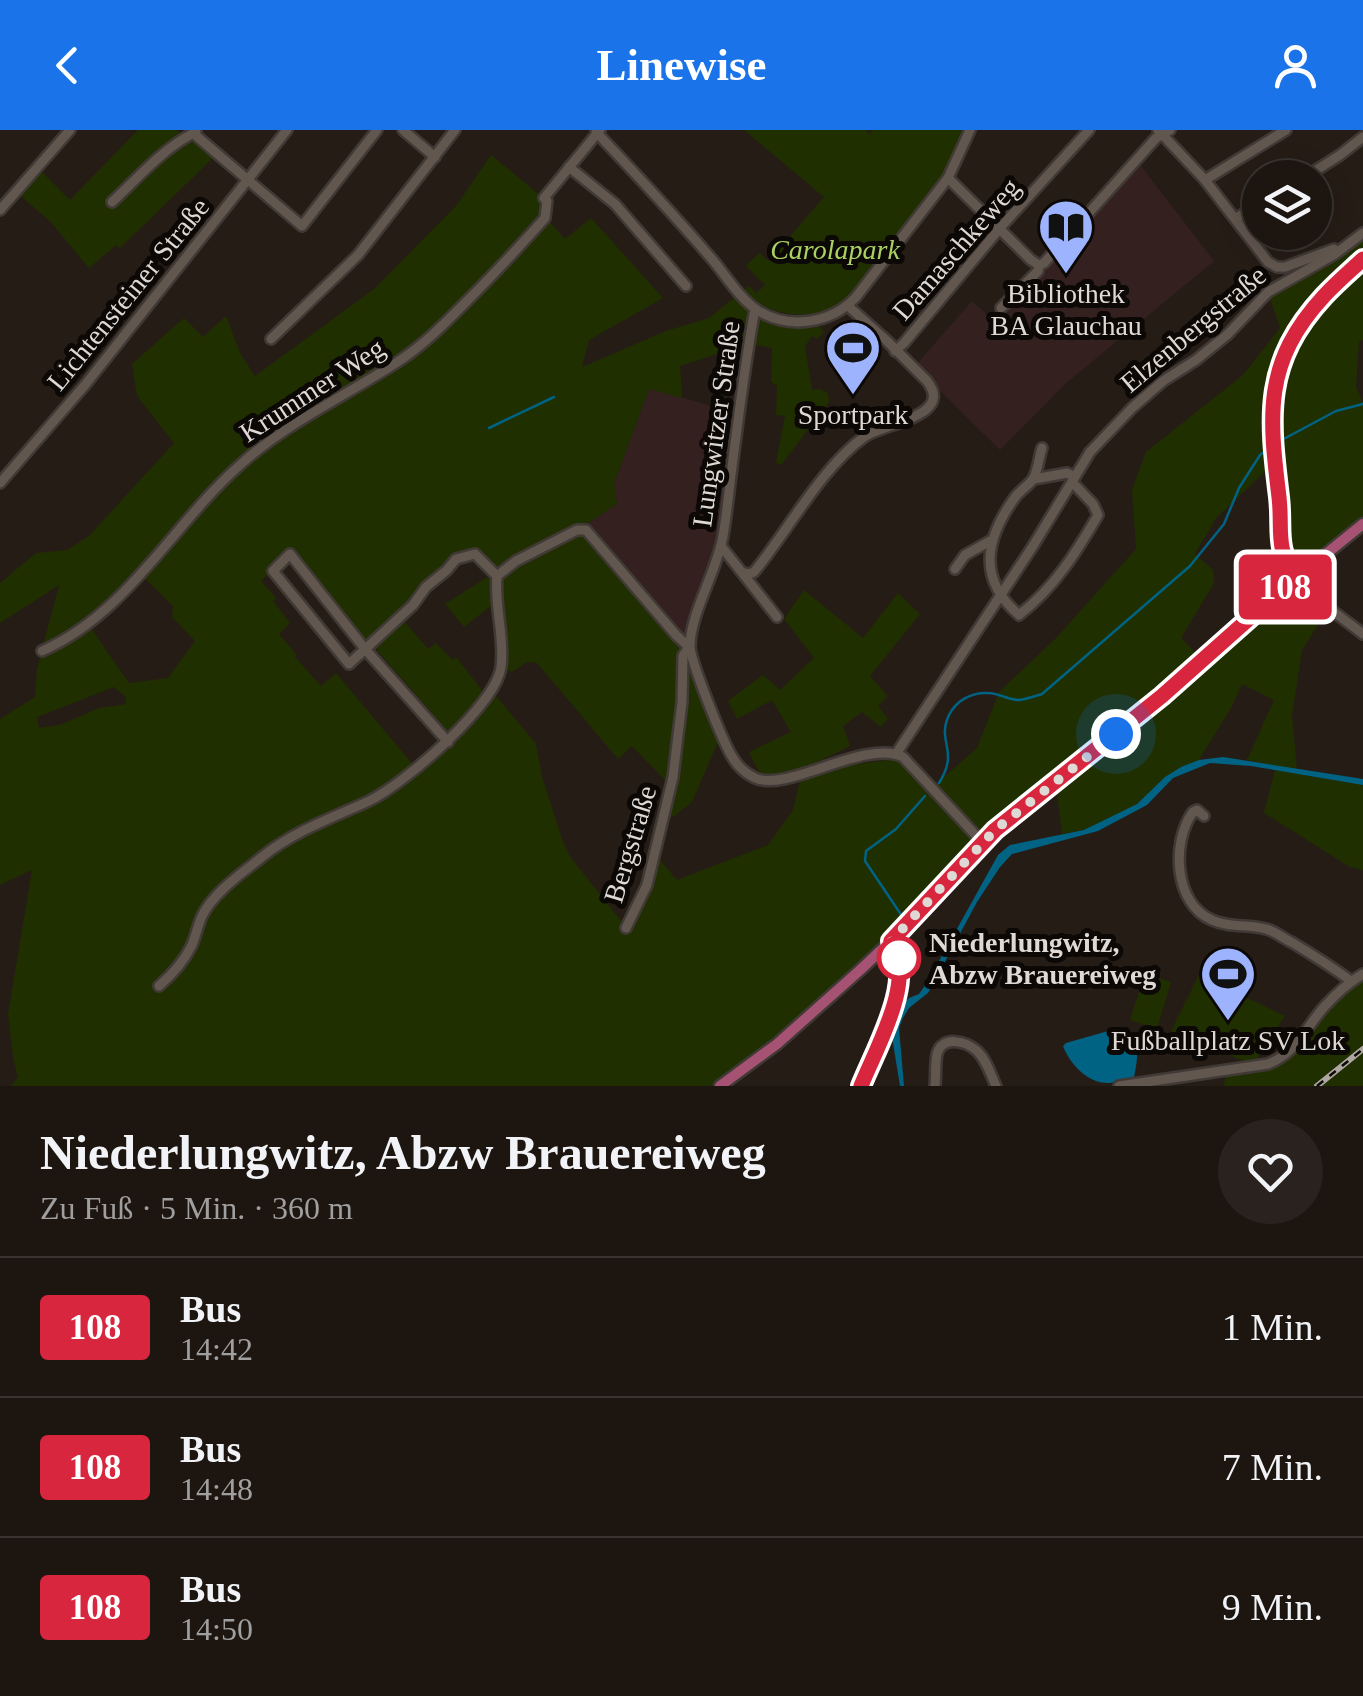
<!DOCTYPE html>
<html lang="de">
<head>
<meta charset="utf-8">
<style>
  body { margin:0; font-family:"Times New Roman",serif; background:#29221e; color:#f1f3f6; height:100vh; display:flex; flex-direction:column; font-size:38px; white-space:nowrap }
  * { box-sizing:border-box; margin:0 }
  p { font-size:32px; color:#a09f9f }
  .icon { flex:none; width:55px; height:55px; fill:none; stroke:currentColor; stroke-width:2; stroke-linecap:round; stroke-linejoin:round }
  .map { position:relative; height:956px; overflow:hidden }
  .drawer { display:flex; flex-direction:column; background:#1c1510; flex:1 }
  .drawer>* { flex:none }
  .badge { padding:0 20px; border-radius:8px; font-size:35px; line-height:65px }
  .buttons { position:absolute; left:1242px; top:30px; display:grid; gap:20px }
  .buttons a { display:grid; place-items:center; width:90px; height:90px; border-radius:50%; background:#1c1510; box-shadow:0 5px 25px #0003,0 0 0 2px #3a3430; font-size:50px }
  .you { position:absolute; width:50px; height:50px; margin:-25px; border:8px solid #fff; border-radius:50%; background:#1a73e8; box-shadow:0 0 0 15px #1a73e833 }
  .map>.badge { position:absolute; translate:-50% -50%; box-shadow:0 0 0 5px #fff }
  .round { display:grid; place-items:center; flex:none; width:105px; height:105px; border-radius:52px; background:#29221e }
  .head { display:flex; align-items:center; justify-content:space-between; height:170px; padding:0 40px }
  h1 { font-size:48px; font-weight:600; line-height:75px }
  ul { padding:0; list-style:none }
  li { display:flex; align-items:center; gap:30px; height:140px; padding:0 40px; border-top:2px solid #3a3430 }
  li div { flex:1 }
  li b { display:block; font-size:38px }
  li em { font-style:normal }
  li .badge { min-width:110px; font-weight:700; text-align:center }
  header { display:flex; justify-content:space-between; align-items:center; height:130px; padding:0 40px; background:#1a73e8; color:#fff; font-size:45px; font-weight:600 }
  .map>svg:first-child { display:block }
</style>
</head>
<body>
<header><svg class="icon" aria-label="back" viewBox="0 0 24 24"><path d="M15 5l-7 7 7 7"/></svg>Linewise<svg class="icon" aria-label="person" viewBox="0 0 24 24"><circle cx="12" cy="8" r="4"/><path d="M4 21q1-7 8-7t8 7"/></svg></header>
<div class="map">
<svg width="1363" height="956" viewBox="0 0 1363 956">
  <rect width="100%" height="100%" fill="#261c16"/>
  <g fill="#33201f">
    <path d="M1141 36 1214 131 1065 254 1000 320 915 236 972 171 992 189 1002 181 1005 183 1116 60Z"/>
    <path d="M649 258 739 284 724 402 692 500 679 505 600 411 588 393 617 374 614 354Z"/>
  </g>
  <g fill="#202f00" fill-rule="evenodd">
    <path d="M138 0H176L184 7 194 4 217 24 120 118 116 115 89 138 50 91 18 64 40 40 70 70Z"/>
    <path d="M744 0H865L870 4 873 0H966C943 50 910 95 874 137 863 151 851 168 835 176 812 189 783 187 760 174L749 182 745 215 680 236 682 268 649 259 614 354 617 374 579 399 586 400 683 515 682 526 689 517 721 605 692 672 660 697 672 641 666 651 632 616 618 629 537 533 527 532 512 542 501 538 497 471 464 497 445 474 492 444 475 424 459 427 365 518 290 423 261 451 276 468 273 471 290 493 279 504 296 524 295 527 321 556 336 543 415 637 492 561 536 614 542 647 563 712 571 728 626 797 654 723 677 750 768 715 793 680 801 647 834 637 896 629 971 708 972 715C894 804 810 891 710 956H11L18 947 13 927 8 884 32 740 0 755V589L35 567 37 539 59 455 0 493V453L36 423 67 420 89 406 174 313 137 266 132 234 184 188 203 207 226 186 241 225 255 246 374 159 456 76 491 25 547 71 546 88 565 109 591 88 663 168 589 210 582 237 666 201 709 188 749 156 756 163 765 155 746 136 759 123 769 131 824 67ZM141 445 173 476 172 487 195 511 168 548 129 553 88 494ZM114 557 126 567V574L99 578 60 595 39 598 37 587Z"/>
    <path d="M1363 103V210L1359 212 1356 257 1363 273V388L1301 434 1293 432 1286 420 1285 373 1279 336 1272 335 1216 388 1195 424 1213 440 1214 453 1181 508 1194 521 1203 522 1120 595 982 703 936 654 977 618 999 562 1056 508 1136 419 1132 360 1146 322 1243 245 1280 198 1268 162Z"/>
    <path d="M760 188 793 196 820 197 824 202 817 209 812 206 805 216 812 260 820 259 828 263 829 272 781 335 776 333 785 286 776 285 777 256 771 252 772 218 752 214Z"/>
    <path d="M1297 456 1327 481 1302 520 1292 586 1297 640 1247 630 1274 570 1242 554 1232 576 1199 630 1165 647 1137 674 1117 685 1084 700 1062 704 1056 655Z"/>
    <path d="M804 460 863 508 898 463 920 484 870 546 888 566 878 576 888 589 881 597 862 582 843 596 850 616 803 639 762 648 749 622 791 602 772 570 737 589 728 571 763 545 780 560 814 528 784 489Z"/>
    <path d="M403 490 428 519 436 513 452 530 456 527 484 563 451 605 374 517Z"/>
    <path d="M1275 640 1363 655V740L1350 737 1264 683Z"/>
    <path d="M1145 844 1171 852 1157 899 1130 890Z"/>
    <path d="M1363 844V956H1224L1226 940 1283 928 1325 875Z"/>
    <path d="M1199 845 1285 886 1253 935 1171 901Z"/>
  </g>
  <g fill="#006383">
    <path d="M1223 627 1363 649V655L1251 636 1210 633 1173 648 1147 675 1098 701 1012 724 1000 737 977 772 928 863 909 878 903 888 899 898 904 956H900L891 901 903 874 909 868 919 864 928 851 998 725 1010 715 1084 700 1137 674 1165 647 1181 637 1199 630Z"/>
    <path d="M1115 899H1124C1141 912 1138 928 1134 947 1126 949 1116 953 1108 953 1087 953 1070 934 1063 916L1066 913Z"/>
  </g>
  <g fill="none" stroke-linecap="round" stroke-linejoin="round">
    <g stroke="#006383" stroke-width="2.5">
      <path d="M489 298 554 267"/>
      <path d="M1278 312 1336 281 1363 274"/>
      <path d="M939 653C960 620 936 612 949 585 956 571 971 562 988 563 999 563 1008 570 1019 570 1027 569 1035 566 1042 564L1190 436 1224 394 1239 358 1260 325 1271 317"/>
      <path d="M904 789 865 731 866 721 896 699 925 666"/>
    </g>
    <g stroke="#403935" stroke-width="14">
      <g id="minor">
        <path d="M403 0 435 27"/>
        <path d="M1158 0 1205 50 1268 132 1277 137H1285L1334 119"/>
        <path d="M596 2C635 43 674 85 711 128 725 144 739 168 757 180 788 200 831 194 856 167L948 48 970 0"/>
        <path d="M194 4 302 96 377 0"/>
        <path d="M569 37 615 74 686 156"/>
        <path d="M948 48 1031 130 1039 135"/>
        <path d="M1304 48 1340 25 1363 7"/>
        <path d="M1205 50 1286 0"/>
        <path d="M112 72C138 48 164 17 196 2"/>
        <path d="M0 80 70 0"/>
        <path d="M1236 88 1260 75"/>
        <path d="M1363 129C1350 142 1335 153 1323 166 1263 232 1269 287 1279 369 1282 392 1276 416 1288 437 1305 464 1338 484 1363 504"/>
        <path d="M1001 178 1038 141 1039 135 1044 133 1156 8 1170 0"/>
        <path d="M755 179C745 232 739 284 732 337 729 360 727 383 723 406 717 441 691 482 690 515 689 528 724 615 733 628 738 637 747 644 755 648 787 663 866 608 903 627L982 712"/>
        <path d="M271 209 358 125 455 0"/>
        <path d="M895 221 904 213 1000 98 1089 0"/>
        <path d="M1042 318C1039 327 1038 341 1033 349 1029 355 1021 360 1016 366 986 407 976 448 1019 485 1054 458 1076 423 1098 385L1093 374 1072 352"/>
        <path d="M1034 349 1067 343 1075 347"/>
        <path d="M0 353 85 255 287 0"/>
        <path d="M721 416 777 487"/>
        <path d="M955 439 965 425 990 411"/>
        <path d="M744 443 749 444 754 442C788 401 821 338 864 307 883 293 955 287 927 251L886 210 848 176"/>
        <path d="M497 446 516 431 577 400H586L676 505 689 517 683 526 682 572 673 647 647 755 626 798"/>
        <path d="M42 521C128 483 172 395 240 335 287 292 346 266 399 231 425 214 446 192 467 171 494 144 520 116 545 88L547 71 544 68 600 0"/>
        <path d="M448 612 365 519 290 424 273 441 349 534 413 475 426 457 447 440 456 429 475 424 497 446"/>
        <path d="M896 624 1033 416 1090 322 1132 278 1163 251 1196 230 1228 204 1268 162 1335 124 1363 103"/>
        <path d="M1204 686 1197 680 1193 682C1171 712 1174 774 1212 790 1229 798 1248 794 1266 799 1275 801 1284 809 1293 813 1313 825 1332 837 1351 851"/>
        <path d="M159 856C173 844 184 831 192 815 196 805 198 795 202 786 214 762 242 743 262 727 294 701 332 688 369 671 404 654 496 575 501 537 505 507 494 476 497 446"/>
        <path d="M861 956C877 918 917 850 891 811"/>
        <path d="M935 956C936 946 935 934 937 924 942 905 966 911 977 921 986 929 991 945 996 956"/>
        <path d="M1119 956 1268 934C1297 923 1305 898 1325 876 1336 864 1349 852 1363 844"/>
      </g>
    </g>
    <g stroke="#403935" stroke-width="15">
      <path id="major" d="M720 956 777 914 859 841 891 811 995 700 1161 566 1252 484 1363 394"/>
    </g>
    <use href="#minor" stroke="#62574f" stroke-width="9"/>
    <use href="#major" stroke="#a55273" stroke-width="10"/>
    <g stroke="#ada6a1" stroke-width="6">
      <path id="rail" d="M1317 956 1363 919"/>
    </g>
    <use href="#rail" stroke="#0b0806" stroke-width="2.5" stroke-dasharray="8" stroke-linecap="butt"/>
  </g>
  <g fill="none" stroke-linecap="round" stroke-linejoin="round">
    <g stroke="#fff" stroke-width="22">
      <path id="line" d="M861 956C876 918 917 849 891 811L995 700 1162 566 1296 447C1274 417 1283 401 1279 367 1269 285 1263 232 1324 166 1336 153 1350 141 1363 129"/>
    </g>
    <use href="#line" stroke="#d7263d" stroke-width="15"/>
    <path stroke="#dfd9d5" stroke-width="10" stroke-dasharray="0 18" d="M899 828 891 811 995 700 1116 604"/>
  </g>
  <defs>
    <g id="library-pin" transform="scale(2.875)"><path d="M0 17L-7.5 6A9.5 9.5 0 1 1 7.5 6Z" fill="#9eb3fd" stroke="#0b0806"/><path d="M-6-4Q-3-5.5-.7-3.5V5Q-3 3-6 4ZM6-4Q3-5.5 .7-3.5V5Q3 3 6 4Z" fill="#111"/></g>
    <g id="stadium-pin" transform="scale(2.875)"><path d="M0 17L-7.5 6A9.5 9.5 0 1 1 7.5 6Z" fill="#9eb3fd" stroke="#0b0806"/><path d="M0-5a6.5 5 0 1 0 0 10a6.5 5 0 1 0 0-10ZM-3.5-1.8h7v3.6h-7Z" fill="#111"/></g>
  </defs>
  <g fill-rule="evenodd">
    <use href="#library-pin" x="1066" y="97"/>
    <use href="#stadium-pin" x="853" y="218"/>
    <use href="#stadium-pin" x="1228" y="844"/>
  </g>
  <circle fill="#fff" stroke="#d7263d" stroke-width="5" cx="899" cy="828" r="20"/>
  <g text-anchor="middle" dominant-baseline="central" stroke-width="10" stroke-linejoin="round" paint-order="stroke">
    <g font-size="28" font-style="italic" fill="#abd162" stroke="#0b0806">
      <text x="835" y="119">Carolapark</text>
    </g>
    <g font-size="28" fill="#dfd9d5" stroke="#0b0806">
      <text transform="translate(956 119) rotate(-49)">Damaschkeweg</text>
      <text transform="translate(128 164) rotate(-51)">Lichtensteiner Straße</text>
      <text transform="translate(1193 199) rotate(-40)">Elzenbergstraße</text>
      <text transform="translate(312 260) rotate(-33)">Krummer Weg</text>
      <text transform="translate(716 294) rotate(-82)">Lungwitzer Straße</text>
      <text transform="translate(630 714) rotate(-73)">Bergstraße</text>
    </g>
    <g font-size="28" fill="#dfd9d5" stroke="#0b0806">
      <text x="1066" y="163">Bibliothek<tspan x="1066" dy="32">BA Glauchau</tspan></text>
      <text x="853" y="284">Sportpark</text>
      <text x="1228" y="910">Fußballplatz SV Lok</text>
    </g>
    <g font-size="28" font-weight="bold" fill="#dfd9d5" stroke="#0b0806" text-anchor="start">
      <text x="929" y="812">Niederlungwitz,<tspan x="929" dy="32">Abzw Brauereiweg</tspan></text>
    </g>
  </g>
</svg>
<div class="buttons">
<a><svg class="icon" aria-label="layers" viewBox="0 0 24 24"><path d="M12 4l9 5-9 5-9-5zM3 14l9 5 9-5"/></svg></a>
</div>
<div class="you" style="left:1116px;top:604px"></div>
<b class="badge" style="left:1285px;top:457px;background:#d7263d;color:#fff">108</b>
</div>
<section class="drawer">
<div class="head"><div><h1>Niederlungwitz, Abzw Brauereiweg</h1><p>Zu Fuß · 5 Min. · 360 m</p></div><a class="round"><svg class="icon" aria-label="heart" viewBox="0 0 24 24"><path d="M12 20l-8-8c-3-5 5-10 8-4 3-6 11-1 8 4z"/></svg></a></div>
<ul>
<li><span class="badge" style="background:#d7263d;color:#fff">108</span><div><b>Bus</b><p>14:42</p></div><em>1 Min.</em></li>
<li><span class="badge" style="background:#d7263d;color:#fff">108</span><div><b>Bus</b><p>14:48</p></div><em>7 Min.</em></li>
<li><span class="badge" style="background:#d7263d;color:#fff">108</span><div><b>Bus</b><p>14:50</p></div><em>9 Min.</em></li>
</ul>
</section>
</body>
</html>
